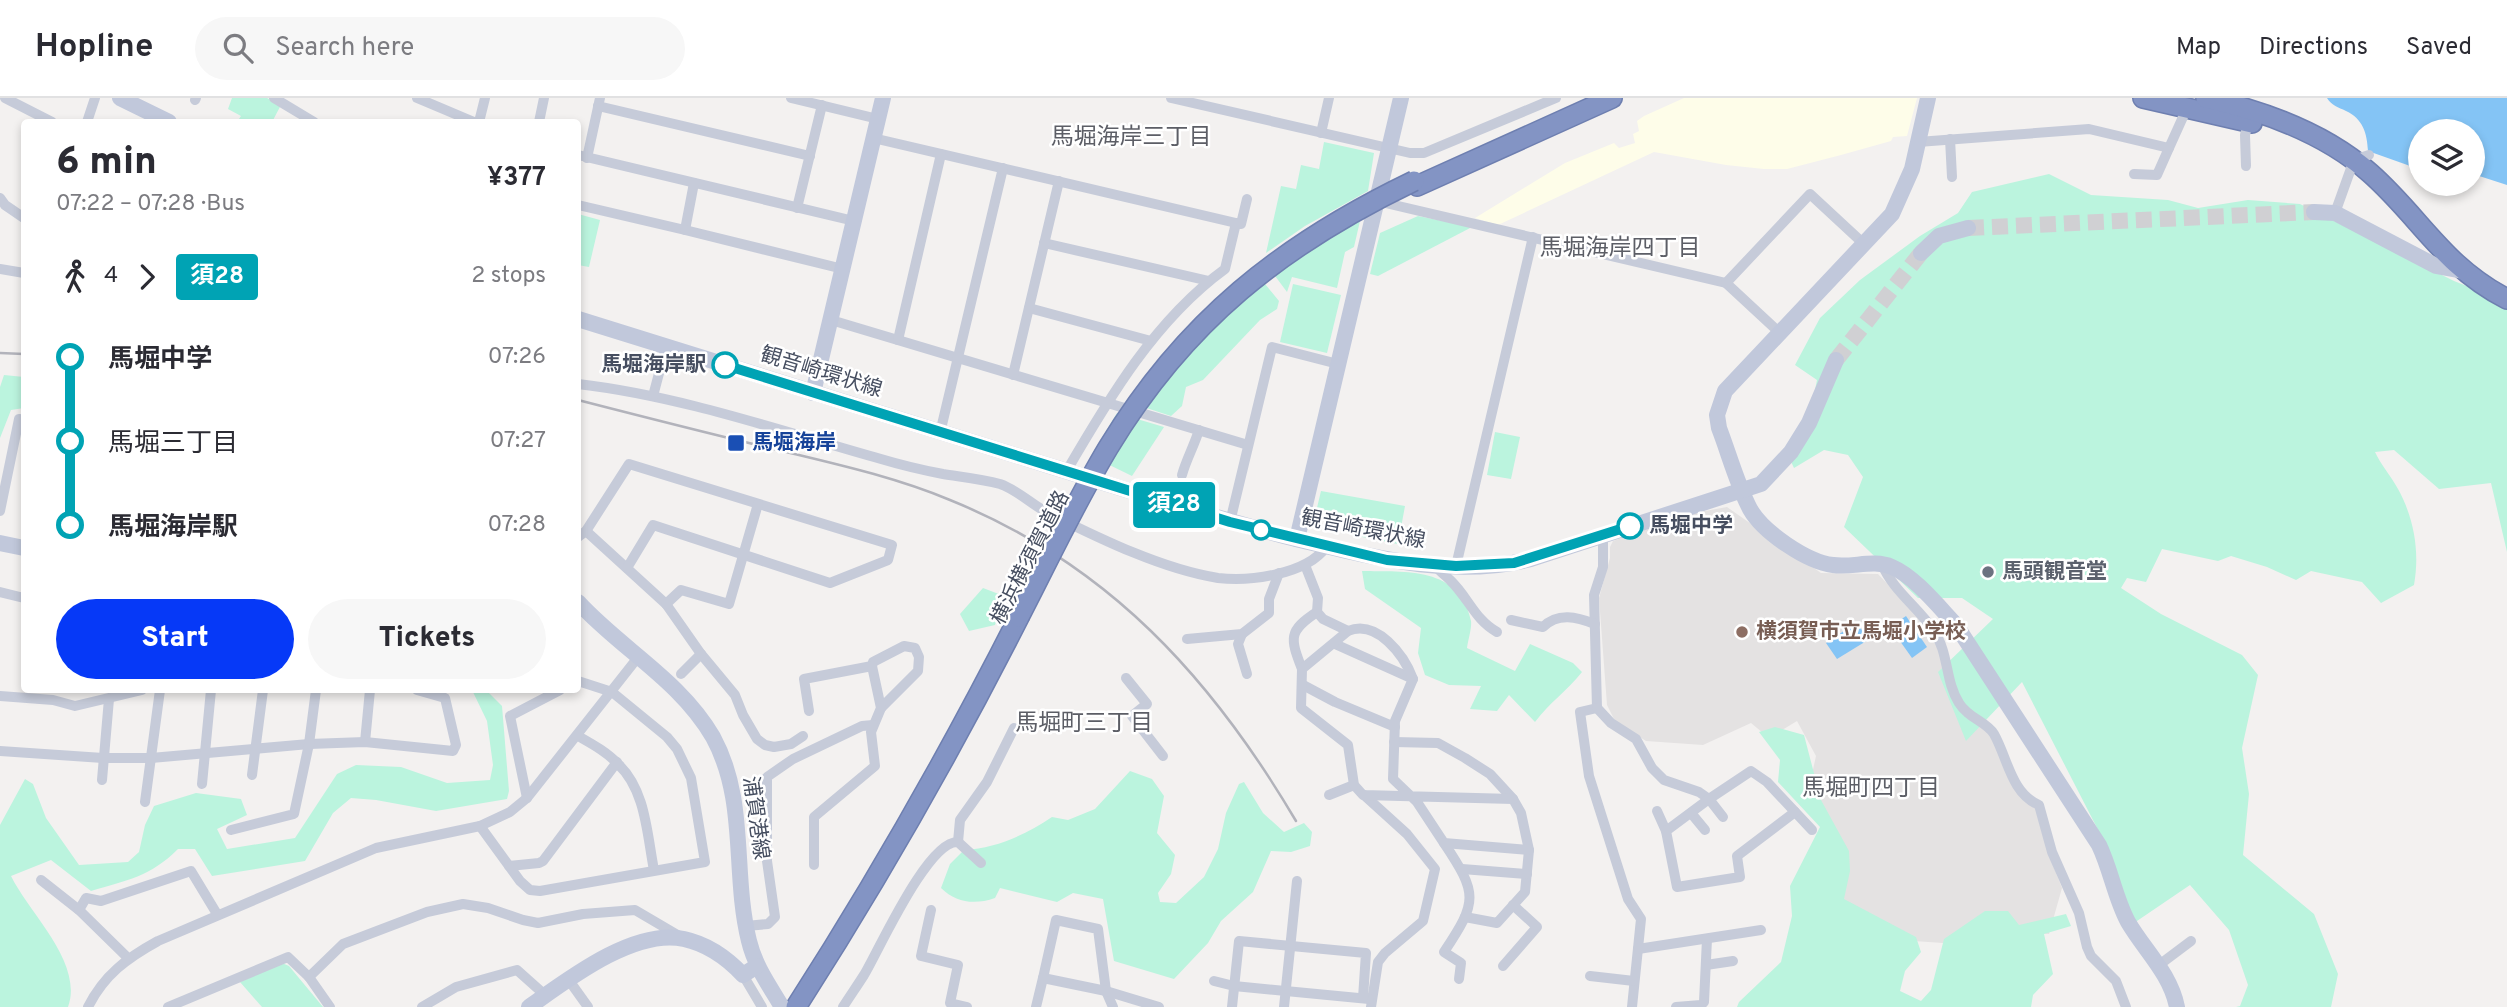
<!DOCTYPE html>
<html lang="en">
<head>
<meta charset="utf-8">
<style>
  body { margin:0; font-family:Overpass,"Noto Sans JP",sans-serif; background:#f7f7f7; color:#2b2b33; height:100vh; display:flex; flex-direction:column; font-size:26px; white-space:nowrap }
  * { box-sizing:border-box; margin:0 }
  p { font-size:23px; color:#7c7c81 }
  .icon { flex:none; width:38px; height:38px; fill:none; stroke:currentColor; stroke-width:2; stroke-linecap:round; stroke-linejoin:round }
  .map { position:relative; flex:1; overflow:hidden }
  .drawer { position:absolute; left:21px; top:21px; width:560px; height:574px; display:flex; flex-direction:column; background:#fff; border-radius:7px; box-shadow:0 4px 10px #0003 }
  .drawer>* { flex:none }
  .badge { padding:0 14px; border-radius:5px; font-size:24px; line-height:46px }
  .buttons { position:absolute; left:2408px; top:21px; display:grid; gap:14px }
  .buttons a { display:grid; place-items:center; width:77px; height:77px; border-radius:50%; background:#fff; box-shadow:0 4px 10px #0003; font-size:35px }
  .map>.badge { position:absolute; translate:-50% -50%; box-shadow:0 0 0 4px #fff }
  .legs { display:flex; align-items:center; gap:10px; height:77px; padding:0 35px; font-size:23px }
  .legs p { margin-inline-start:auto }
  .headline { display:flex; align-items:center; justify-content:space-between; height:119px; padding:0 35px }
  h1 { font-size:38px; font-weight:800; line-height:52px }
  .primary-button { display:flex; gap:14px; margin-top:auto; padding:14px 35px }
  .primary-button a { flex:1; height:80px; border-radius:42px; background:#0639f7; color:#fff; font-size:28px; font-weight:800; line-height:80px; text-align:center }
  .primary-button a+a { background:#f7f7f7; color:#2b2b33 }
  ul { padding:0 35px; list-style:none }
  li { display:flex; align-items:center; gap:24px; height:84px; font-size:26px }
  li i { display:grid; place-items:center; width:10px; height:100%; margin:0 9px; background:currentColor }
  li i::after { content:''; width:18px; height:18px; margin:-9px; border:5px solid; border-radius:50%; background:#fff }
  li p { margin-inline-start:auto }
  li:first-child i { background:linear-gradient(#0000 50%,currentColor 0) }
  li:last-child i { background:linear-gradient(currentColor 50%,#0000 0) }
  header { display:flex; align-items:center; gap:42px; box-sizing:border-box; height:98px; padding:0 35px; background:#fff; border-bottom:2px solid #e1e1e2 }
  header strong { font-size:33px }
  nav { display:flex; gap:38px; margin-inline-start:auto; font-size:24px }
  .search { width:490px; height:63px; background:#f7f7f7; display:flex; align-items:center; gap:18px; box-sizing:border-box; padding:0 24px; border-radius:38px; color:#7c7c81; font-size:26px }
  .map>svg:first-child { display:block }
</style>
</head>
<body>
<header>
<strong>Hopline</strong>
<div class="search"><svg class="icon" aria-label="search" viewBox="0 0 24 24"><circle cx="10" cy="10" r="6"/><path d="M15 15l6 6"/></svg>Search here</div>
<nav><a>Map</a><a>Directions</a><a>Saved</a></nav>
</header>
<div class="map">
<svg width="2507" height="909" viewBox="0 0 2507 909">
  <rect width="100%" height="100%" fill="#f3f1f0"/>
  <path fill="#fefde9" d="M1684 0H1917L1907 38 1893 39 1891 43 1841 57 1787 71H1764L1726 67 1654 54 1498 127 1475 120 1565 65 1614 45 1619 50 1635 45 1633 36 1639 33 1637 23 1644 18Z"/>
  <path fill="#e4e2e2" d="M1727 409 1821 475 1878 476 1929 530 1990 634 2020 698 2037 709 2048 755 2062 790 2049 836 1986 831 1957 846 1843 838 1836 761 1810 685 1816 658 1797 623 1769 640 1751 625 1703 647 1646 643 1615 623 1607 607 1599 500 1610 460V449L1613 443 1694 415Z"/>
  <g fill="#bbf4de">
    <path d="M232 0H267L281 7 272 24H237L241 18 228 11Z"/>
    <path d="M1324 44 1374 55 1368 93 1305 128 1266 155 1281 88 1296 91 1301 67 1319 71Z"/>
    <path d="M2049 76 2091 97 2168 102 2198 110 2248 102 2300 106 2454 183 2507 204V454L2491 385 2439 391 2394 352 2375 354C2381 367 2391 378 2398 391 2414 420 2420 454 2414 487L2381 505 2362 484 2311 473 2296 482 2267 469 2231 458 2218 463 2162 451 2146 484 2127 480 2121 490 2161 516 2242 557 2258 577 2242 650 2249 696 2243 757 2314 816 2338 876 2331 909H2236L2240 908 2248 887 2229 832 2190 787 2134 825 2111 757 2022 584 1966 643 1938 574 1993 521 1962 500H1918L1844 429 1863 379 1848 357 1824 352 1794 370 1786 353 1809 322 1817 282 1795 267 1820 220 1860 182 1920 138 1958 115 1972 94Z"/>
    <path d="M1366 97 1354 149 1345 154 1337 190 1292 179 1287 194 1263 162 1307 130Z"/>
    <path d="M578 116 600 122 589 169 578 167Z"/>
    <path d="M1418 118 1472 129 1378 178 1370 176 1380 135Z"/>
    <path d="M1252 170 1279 203 1277 211 1260 222 1203 282 1186 289 1182 308 1171 318 1128 304 1127 302C1165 254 1207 211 1252 170Z"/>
    <path d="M1293 186 1341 197 1327 255 1280 244Z"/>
    <path d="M4 277 24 279V310L11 312 0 340V289Z"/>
    <path d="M1117 315 1164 329 1132 378 1091 358Z"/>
    <path d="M1495 334 1520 339 1511 381 1487 377Z"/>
    <path d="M1321 393 1405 408 1398 446 1352 437 1354 423 1316 414Z"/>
    <path d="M1362 473C1405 474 1460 468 1471 523 1472 530 1468 542 1467 550L1515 573 1530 546 1573 565 1582 574C1568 592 1549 605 1535 624L1509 597 1497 613 1470 611 1481 588 1449 587 1425 577 1418 555 1421 530 1365 491Z"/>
    <path d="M983 490 1004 498 995 527 969 533 960 516Z"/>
    <path d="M472 592H486L502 608 509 693 507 701 436 713 376 702 351 700 333 715 305 763 212 778 195 751H178C150 779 127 782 91 793L51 762 11 778C29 815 84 865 68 909H0V727L25 681 33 686 46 720 79 767 128 764 139 754 145 727 154 708 196 695 241 701 247 717 217 731 227 751 295 740 337 676 356 667 401 669 447 685 490 682 493 667 487 623Z"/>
    <path d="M1775 629 1804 637 1821 702 1849 753 1850 773 1844 801 1916 839 1921 854 1905 873 1900 893 1921 903 1931 892 1944 841 1985 813H2008L2019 827 2066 816 2071 828 2044 836 2053 876 2033 897 2031 909H1737L1739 904 1781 864 1792 818 1790 788 1820 729 1778 684 1780 662 1759 634Z"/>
    <path d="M1130 673 1152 681 1164 698 1157 735 1175 757 1171 776 1158 795 1160 804 1176 805 1204 779 1218 751 1226 715 1239 686 1244 684 1263 715 1284 734 1304 725 1312 734 1310 748 1291 754 1271 753 1253 794 1221 823 1208 845 1174 881 1114 863 1103 801 1073 795 1057 804 1000 790 995 800C975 807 956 805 941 790L950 766 964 752C997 750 1025 737 1052 719L1068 722 1095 711Z"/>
    <path d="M282 865 289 868 323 909H262L240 884Z"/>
  </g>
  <g fill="#84c4f5">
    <path d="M2327 0H2507V87L2473 76V33H2420V60L2416 62 2413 69 2368 53C2367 35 2363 21 2346 13 2338 9 2332 8 2327 0Z"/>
    <path d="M1906 518 1927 549 1912 560 1890 529Z"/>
    <path d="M1857 524 1868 542 1837 561 1826 545Z"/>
  </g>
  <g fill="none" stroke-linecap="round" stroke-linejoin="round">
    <g stroke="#d0d0d3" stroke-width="16" stroke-dasharray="16 8" stroke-linecap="butt">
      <path d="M1968 130 2314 114"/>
      <path d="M1836 262 1921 155"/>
    </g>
    <g stroke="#6e7fb0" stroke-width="22">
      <g id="highway">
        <path d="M2143 0 2252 25"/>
        <path d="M2206 0C2263 13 2325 35 2370 75 2420 119 2443 168 2507 201"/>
        <path d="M1417 88 1612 0"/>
        <path d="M796 909C877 783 951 653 1019 519"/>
      </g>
    </g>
    <g stroke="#c6cbd9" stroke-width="10">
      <path d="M5 0 52 24"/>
      <path d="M274 0 314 24"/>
      <path d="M417 0 474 24"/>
      <path d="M791 0 878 21"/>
      <path d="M1171 0 1410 55H1424L1556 0"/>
      <path d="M195 2 196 0"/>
      <path d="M598 8 810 58"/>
      <path d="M87 24 95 0"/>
      <path d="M479 24 485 0"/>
      <path d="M539 24 544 0"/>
      <path d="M1321 35 1329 0"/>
      <path d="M873 40 1236 125"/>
      <path d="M1950 41 1952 79"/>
      <path d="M1918 44 2089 31 2169 50 2187 10"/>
      <path d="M578 57 854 123"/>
      <path d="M587 60 600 0"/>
      <path d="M2246 68 2245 37 2248 25"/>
      <path d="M2134 76 2157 77 2169 50"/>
      <path d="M0 100 5 107 24 120"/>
      <path d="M1377 103 1726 185 1780 235"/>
      <path d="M578 107 685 132 694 85"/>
      <path d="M797 110 822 7"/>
      <path d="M2335 115 2354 62 2369 57"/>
      <path d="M685 132 843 171"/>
      <path d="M1044 145 1209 183"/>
      <path d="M0 171 24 175"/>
      <path d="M1726 185 1810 96 1865 147"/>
      <path d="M1029 210 1151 243"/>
      <path d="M831 222 1248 347"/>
      <path d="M898 242 941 56"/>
      <path d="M1013 277 1059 83"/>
      <path d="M578 286C681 298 781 333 881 361 901 367 922 372 943 376 962 379 982 381 1000 386 1018 392 1033 408 1050 416 1101 441 1162 471 1218 480 1250 484 1307 476 1326 449"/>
      <path d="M653 298 666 249"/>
      <path d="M940 335 1003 70"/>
      <path d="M1066 374C1109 300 1155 222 1225 171L1236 125 1241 126 1247 101"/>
      <path d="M1182 377C1186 362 1194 348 1199 332"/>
      <path d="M0 413 19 321 24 322"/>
      <path d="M1230 424 1272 249 1338 266"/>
      <path d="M586 433 666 506 701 556 735 597 743 617 757 641 765 647 774 649 791 646 803 638"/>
      <path d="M1603 437V469L1594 497 1597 610 1580 614 1589 678 1628 801 1641 821 1632 909"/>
      <path d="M578 439 586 433 629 366 892 447 888 462 830 485 653 427 627 470"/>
      <path d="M1434 466C1439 473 1445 477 1450 482 1468 499 1475 522 1497 534"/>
      <path d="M1882 466C1893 493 1918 509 1934 533 1949 555 1945 583 1959 605 1968 620 1987 624 1994 636 2008 661 2011 695 2039 707L2052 754 2079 815 2087 849 2091 858 2116 883 2126 909"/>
      <path d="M1305 467 1318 500 1317 514 1323 521 1348 533"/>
      <path d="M1456 468 1533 139"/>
      <path d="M0 494 24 500"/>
      <path d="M666 506 681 492 729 506 758 406"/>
      <path d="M1511 522 1543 529C1558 514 1577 519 1595 526"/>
      <path d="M1242 536 1238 546 1247 576"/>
      <path d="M1187 541 1242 536 1269 515V501L1279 475"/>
      <path d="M1335 546 1413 581"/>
      <path d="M872 568 873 564 904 548 915 550 919 559 918 573 881 610"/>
      <path d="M1302 571C1290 540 1288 533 1317 514"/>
      <path d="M681 576 701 556"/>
      <path d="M1126 580 1147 606 1132 618 1163 658"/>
      <path d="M1303 587 1335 604 1395 629"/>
      <path d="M0 598 53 602 75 608 142 592"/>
      <path d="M1597 610 1611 625 1636 641 1652 670 1664 682 1699 694 1709 701 1751 673 1767 684 1812 732"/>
      <path d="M809 613 804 581 872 568 881 610 871 634 875 668 814 719V767"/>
      <path d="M578 638C592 646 607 654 618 666 646 692 647 737 654 772"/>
      <path d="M365 644 370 592"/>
      <path d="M1394 644 1438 645 1465 660 1490 676 1513 701 1521 715 1529 752 1525 794 1497 825 1465 819"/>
      <path d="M0 653 103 660H151L309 646 365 644 453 653 456 647 445 600 417 592"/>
      <path d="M252 677 263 592"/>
      <path d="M102 682 109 601"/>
      <path d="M202 686 211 592"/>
      <path d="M1329 697 1354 687"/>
      <path d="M1364 697 1407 736 1435 771 1423 823 1385 855 1378 864 1371 909"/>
      <path d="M527 700 510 618 560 592"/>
      <path d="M1513 701 1363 697 1354 687 1348 647 1301 610 1302 571 1348 533C1377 521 1404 557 1413 581L1395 623 1393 681 1417 704 1444 745 1529 752"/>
      <path d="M145 704 160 592"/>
      <path d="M1657 713 1666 733"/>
      <path d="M1691 715 1705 732"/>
      <path d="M1723 719 1709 701 1666 733 1677 789 1740 779 1737 758 1795 714"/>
      <path d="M480 728 520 783 530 792 540 793 705 764 691 680 677 651 667 639 612 594 578 583"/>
      <path d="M231 732 294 716 309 646 316 592"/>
      <path d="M958 744 960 722 987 684 1014 630"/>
      <path d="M1444 745C1478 796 1478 803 1444 854L1461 865 1459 881"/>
      <path d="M509 768 539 765 543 763 617 664"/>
      <path d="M1462 771 1527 776"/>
      <path d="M41 782 79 812 128 860"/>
      <path d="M79 812 86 800 101 803 191 773 217 816"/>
      <path d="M931 812 921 858 958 867 950 905 967 909"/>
      <path d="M746 828 768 826 775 819 767 763V679L793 661 862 628 873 627"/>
      <path d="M1638 851 1761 832"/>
      <path d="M1706 867 1733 863"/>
      <path d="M2159 867 2191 843"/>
      <path d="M1503 868 1537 829 1513 807"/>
      <path d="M743 877 762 909"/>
      <path d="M1590 878 1634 883"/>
      <path d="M309 879 343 846 427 814 463 806 488 810 523 822 538 825 583 816 635 812 681 839"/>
      <path d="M1043 880 1056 822 1098 831 1106 893 1113 909"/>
      <path d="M568 881 588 909"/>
      <path d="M1214 883 1234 888 1369 901"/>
      <path d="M88 909C104 877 127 860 158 843L376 750 480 728 510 714 527 700 639 558"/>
      <path d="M168 909 288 859 309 879 330 909"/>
      <path d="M422 909 456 889 517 872 545 897"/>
      <path d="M843 909C850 898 857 888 864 877 879 852 928 742 958 744L981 765"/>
      <path d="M1036 909 1043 880 1106 893 1159 909"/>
      <path d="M1232 909 1239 843 1366 855 1363 900"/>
      <path d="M1284 909 1297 783"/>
      <path d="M1676 909 1701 907 1704 904 1707 841"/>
    </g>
    <g stroke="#c1c8db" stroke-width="16">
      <path d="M120 0 169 24"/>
      <path d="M1928 0 1912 71 1892 116 1725 293 1717 317 1719 330C1729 356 1737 386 1750 411 1763 434 1807 464 1833 467 1853 470 1873 461 1892 469 1914 478 1939 509 1956 527L2099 747C2111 772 2115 800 2128 824 2145 853 2170 875 2177 909"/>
      <path d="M2314 114 2335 115 2436 168 2463 173"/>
      <path d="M1921 155 1939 138 1968 130"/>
      <path d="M578 221C736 270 894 320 1053 369 1133 394 1214 420 1296 441 1372 459 1453 481 1531 461L1761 386 1791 354 1809 325 1836 262"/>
      <path d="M813 295 883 0"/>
      <path d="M1297 441 1401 0"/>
      <path d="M0 445 24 450"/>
      <path d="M578 504C621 551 680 582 713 639 748 703 732 775 749 843 755 868 769 887 782 909"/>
      <path d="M529 909C567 882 634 830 684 841 707 846 727 860 743 877L757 868"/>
    </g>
    <use href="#highway" stroke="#8394c4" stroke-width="19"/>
    <g stroke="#b2b3bb" stroke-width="2.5">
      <path d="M0 255 24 256"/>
      <path d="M578 302C644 319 711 336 778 352 836 366 895 379 950 402 1108 466 1211 579 1296 723"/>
    </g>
    <g stroke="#6e7fb0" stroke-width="22" stroke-linecap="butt">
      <path id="highway-bridge" d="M1019 519C1048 463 1075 405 1108 350 1185 223 1281 147 1414 83"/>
    </g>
    <use href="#highway-bridge" stroke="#8394c4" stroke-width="19"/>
  </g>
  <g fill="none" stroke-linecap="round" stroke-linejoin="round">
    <g stroke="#fff" stroke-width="16">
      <path id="line-1" d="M725 267 1230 424 1387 462 1456 468 1514 465 1630 428"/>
    </g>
    <use href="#line-1" stroke="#00a3b4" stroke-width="10"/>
  </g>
  <g fill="#fff" stroke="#00a3b4" stroke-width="3.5">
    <circle cx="725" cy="267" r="12"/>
    <circle cx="1630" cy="428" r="12"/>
    <circle cx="1261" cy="432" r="9"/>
  </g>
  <rect fill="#1a4fb4" stroke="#fff" stroke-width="2.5" x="727" y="336" width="18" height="18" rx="3.5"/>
  <circle fill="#6b7280" stroke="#fff" stroke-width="2.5" cx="1988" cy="474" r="7"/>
  <circle fill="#8d6e63" stroke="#fff" stroke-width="2.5" cx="1742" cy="534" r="7"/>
  <g text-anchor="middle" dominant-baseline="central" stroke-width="5" stroke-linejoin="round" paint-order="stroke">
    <g font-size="21" font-weight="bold" fill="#464e60" stroke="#fff" text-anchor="end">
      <text x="706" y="267">馬堀海岸駅</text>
      <text x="1649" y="428" text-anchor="start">馬堀中学</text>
    </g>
    <g font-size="21" fill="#464e60" stroke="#fff">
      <text transform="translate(821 275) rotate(17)">観音崎環状線</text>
      <text transform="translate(1363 432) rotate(11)">観音崎環状線</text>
      <text transform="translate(1031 460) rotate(-63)">横浜横須賀道路</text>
      <text transform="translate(755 720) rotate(82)">浦賀港線</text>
    </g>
    <g font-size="21" font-weight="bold" fill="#164399" stroke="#fff" text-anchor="start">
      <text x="752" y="345">馬堀海岸</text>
    </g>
    <g font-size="21" font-weight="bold" fill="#5b616d" stroke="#fff" text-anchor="start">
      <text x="2002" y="474">馬頭観音堂</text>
    </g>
    <g font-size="21" font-weight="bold" fill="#785e54" stroke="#fff" text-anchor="start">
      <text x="1756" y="534">横須賀市立馬堀小学校</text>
    </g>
    <g font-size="23" fill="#5c5e66" stroke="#fff">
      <text x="1131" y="40">馬堀海岸三丁目</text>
      <text x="1620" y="151">馬堀海岸四丁目</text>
      <text x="1084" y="626">馬堀町三丁目</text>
      <text x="1871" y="691">馬堀町四丁目</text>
    </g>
  </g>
</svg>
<div class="buttons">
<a><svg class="icon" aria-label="layers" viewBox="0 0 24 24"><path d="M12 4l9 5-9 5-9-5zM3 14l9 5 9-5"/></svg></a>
</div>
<b class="badge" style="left:1174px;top:407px;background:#00a3b4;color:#fff">須28</b>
<section class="drawer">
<div class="headline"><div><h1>6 min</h1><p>07:22 – 07:28 · Bus</p></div><b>¥377</b></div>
<div class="legs"><svg class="icon" aria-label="walk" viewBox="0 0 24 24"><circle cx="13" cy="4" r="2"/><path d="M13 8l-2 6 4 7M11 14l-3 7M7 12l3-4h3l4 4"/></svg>4<svg class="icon" aria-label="forward" viewBox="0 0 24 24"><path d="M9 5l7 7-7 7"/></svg><b class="badge" style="background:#00a3b4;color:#fff">須28</b><p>2 stops</p></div>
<ul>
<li><i style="color:#00a3b4"></i><b>馬堀中学</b><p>07:26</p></li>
<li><i style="color:#00a3b4"></i><span>馬堀三丁目</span><p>07:27</p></li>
<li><i style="color:#00a3b4"></i><b>馬堀海岸駅</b><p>07:28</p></li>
</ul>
<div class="primary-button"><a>Start</a><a>Tickets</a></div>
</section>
</div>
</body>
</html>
